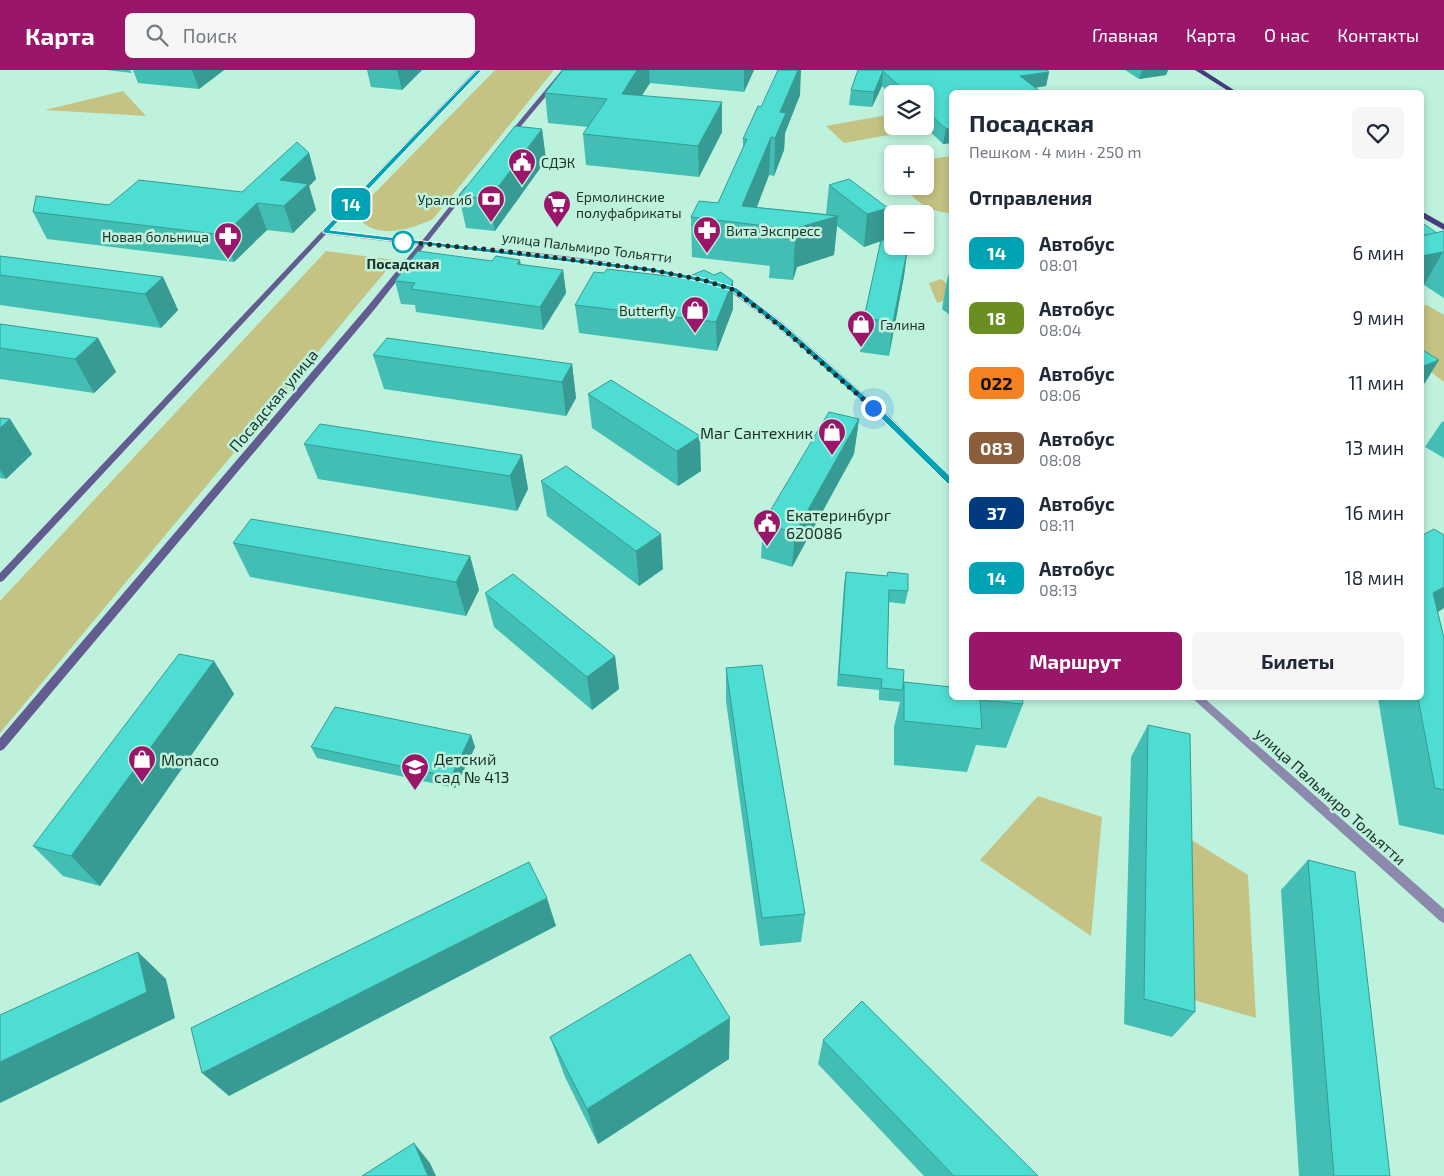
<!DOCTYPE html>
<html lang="ru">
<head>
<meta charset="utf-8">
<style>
  body { margin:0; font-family:"Exo 2",sans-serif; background:#f6f6f7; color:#1f2937; height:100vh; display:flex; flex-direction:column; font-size:19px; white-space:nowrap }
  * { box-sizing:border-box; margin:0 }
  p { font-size:16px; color:#747a83 }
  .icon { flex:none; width:28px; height:28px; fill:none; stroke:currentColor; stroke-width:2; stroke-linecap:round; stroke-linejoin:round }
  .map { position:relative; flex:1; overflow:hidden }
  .sheet { position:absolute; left:949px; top:20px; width:475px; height:610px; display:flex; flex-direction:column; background:#fff; border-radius:8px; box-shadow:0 2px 8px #0003 }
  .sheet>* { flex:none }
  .badge { padding:0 10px; border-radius:8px; font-size:18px; line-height:32px }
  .controls { position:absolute; left:884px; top:15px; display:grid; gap:10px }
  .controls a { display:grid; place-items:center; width:50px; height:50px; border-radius:8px; background:#fff; box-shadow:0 2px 8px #0003; font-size:25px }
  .you { position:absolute; width:25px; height:25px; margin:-12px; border:4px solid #fff; border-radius:50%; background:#1a73e8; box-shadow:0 0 0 8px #1a73e833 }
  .map>.badge { position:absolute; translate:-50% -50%; box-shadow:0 0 0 2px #fff }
  h2 { padding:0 20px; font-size:19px; line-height:45px }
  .round { display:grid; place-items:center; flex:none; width:52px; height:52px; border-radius:8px; background:#f6f6f7 }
  .overview { display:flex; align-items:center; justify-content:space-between; height:85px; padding:0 20px }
  h1 { font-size:24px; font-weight:700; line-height:38px }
  .cta { display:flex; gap:10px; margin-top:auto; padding:10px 20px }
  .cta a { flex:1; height:58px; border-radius:8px; background:#9a166a; color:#fff; font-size:20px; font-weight:700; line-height:58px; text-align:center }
  .cta a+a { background:#f6f6f7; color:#1f2937 }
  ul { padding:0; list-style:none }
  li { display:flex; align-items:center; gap:15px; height:65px; padding:0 20px }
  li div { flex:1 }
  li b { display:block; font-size:19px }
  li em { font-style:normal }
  li .badge { min-width:55px; font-weight:700; text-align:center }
  header { display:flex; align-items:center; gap:30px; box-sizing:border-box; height:70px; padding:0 25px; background:#9a166a; color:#fff }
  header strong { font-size:24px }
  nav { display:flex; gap:28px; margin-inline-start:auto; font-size:18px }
  .search { width:350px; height:45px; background:#f6f6f7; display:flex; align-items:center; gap:12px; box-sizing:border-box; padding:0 18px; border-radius:8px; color:#747a83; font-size:19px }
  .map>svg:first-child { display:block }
</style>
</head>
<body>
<header>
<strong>Карта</strong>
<div class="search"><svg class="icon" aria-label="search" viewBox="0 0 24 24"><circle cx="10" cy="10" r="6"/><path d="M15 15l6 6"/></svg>Поиск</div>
<nav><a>Главная</a><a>Карта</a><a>О нас</a><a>Контакты</a></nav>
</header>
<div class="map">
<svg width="1444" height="1106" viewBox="0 0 1444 1106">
  <rect width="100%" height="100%" fill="#bef2dd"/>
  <g fill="#c4c383">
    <path d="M495 0H554L433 149C412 159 374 171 358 147L360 138Z"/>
    <path d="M123 21 146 46 45 40Z"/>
    <path d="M887 45 892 50V56H899L906 62 844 73 826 56Z"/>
    <path d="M951 86V143C929 142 917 132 902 116H925V90Z"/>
    <path d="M326 181 395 190 0 663V531Z"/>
    <path d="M941 209 951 217V228L937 233 929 213Z"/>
    <path d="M1427 235 1444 245V312L1421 294V236Z"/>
    <path d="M1038 726 1102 747 1091 866 980 790Z"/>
    <path d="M1185 766 1248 805 1256 948 1180 926Z"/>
  </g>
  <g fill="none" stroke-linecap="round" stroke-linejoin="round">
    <g fill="#8b89ae" fill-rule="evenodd">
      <path d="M422 172C516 180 610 189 702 208L706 210 702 212 652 202 494 182 420 175V173Z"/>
      <path d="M718 214 737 218 783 253 889 346 951 407V415L948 414 883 350 777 257 731 222 718 218Z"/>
      <path d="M1192 628H1204L1444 839V853L1440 851Z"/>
    </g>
    <g fill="#625c91" fill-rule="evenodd">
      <path d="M476 0H482L329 161 421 172 466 116H470V118L374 240 4 679 0 681V668L368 236 418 175 326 164 3 511 0 512V503L343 139Z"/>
      <path d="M562 0H568L511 68H507V66Z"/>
    </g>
    <g fill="#463c7b" fill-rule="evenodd">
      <path d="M1195 0H1203L1237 22H1230Z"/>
      <path d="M1421 141 1444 154V160L1421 147Z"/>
    </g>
  </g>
  <g fill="#43beb5">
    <path d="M106 0H130L132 3Z"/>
    <path d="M133 0H224L199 19 138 13Z"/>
    <path d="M367 0H422L402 20 371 17Z"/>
    <path d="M563 0H754L744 22 650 13 642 25 722 62 699 107 586 95 583 64 588 57 548 53 545 23Z"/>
    <path d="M858 0 1049 2 1046 16 951 22V73L943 74 924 56 925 24H892V26L882 16 872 37 849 35 851 20Z"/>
    <path d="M1125 0H1168L1166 5 1139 9Z"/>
    <path d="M800 25 785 63 784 80 774 106 769 105 757 137 826 144 829 115 888 138 884 170 908 176 904 206 889 286 860 282 864 248 881 171 864 177 837 156 834 185 797 197 793 210 769 208 770 196 692 187 691 147 718 133 743 78V69L761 37Z"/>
    <path d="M542 59 546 90 495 161 466 158 459 126Z"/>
    <path d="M309 83 316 109 309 116 316 140 293 163 267 160 234 192 47 169 33 142 242 122Z"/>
    <path d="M1444 161V228L1424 215 1437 163Z"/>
    <path d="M0 186 163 207 178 240 161 258 0 235Z"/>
    <path d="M492 191 563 200 566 223 543 260 416 242 415 235 401 234 395 211Z"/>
    <path d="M604 203 685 208 714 205 733 239 717 281 579 263 575 235Z"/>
    <path d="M951 204V246L942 239 948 205Z"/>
    <path d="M0 254 98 268 116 302 94 323 0 309Z"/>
    <path d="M373 285 572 294 576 328 566 346 384 319Z"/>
    <path d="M611 310 701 401 678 416 592 358 588 324Z"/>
    <path d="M0 348 10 349 32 384 6 409 0 408Z"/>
    <path d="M859 349 854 384 792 497 761 488 763 453Z"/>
    <path d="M1444 351V388L1425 377 1441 353Z"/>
    <path d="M304 374 522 385 528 419 517 441 318 409Z"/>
    <path d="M541 411 663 499 639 516 547 446Z"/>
    <path d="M1444 465V538L1438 542 1444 568V765L1399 755 1378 628H1421Z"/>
    <path d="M233 473 470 486 479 520 466 546 250 507Z"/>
    <path d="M846 502 887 506 888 502 908 521 905 534 889 532 887 598 903 616 904 612 1022 628 1023 634 1006 678 976 675 967 702 894 695V657L900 632 879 630V620L837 616 844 514Z"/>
    <path d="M485 523 615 586 619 619 592 640 494 557Z"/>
    <path d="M214 591 234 624 100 816 63 806 33 776Z"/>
    <path d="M726 598 805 844 801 872 760 876 726 631Z"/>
    <path d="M1148 655 1195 942 1172 967 1124 954 1131 687Z"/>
    <path d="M471 665 475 677 455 718 317 688 311 677Z"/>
    <path d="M1308 790 1390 1106H1299L1281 820Z"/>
    <path d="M550 967 729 989 598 1074 565 1007Z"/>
    <path d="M823 970 1038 1106H924L818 994Z"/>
  </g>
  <g fill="#379b93">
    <path d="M192 0H224L199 19Z"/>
    <path d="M397 0H422L402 20Z"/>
    <path d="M637 0H649L650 13 624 53 622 24Z"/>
    <path d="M744 0H754L744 22Z"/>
    <path d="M798 0H801L800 25 785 63 784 80 774 106 775 68 780 42Z"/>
    <path d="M1142 0H1168L1166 5 1139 9Z"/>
    <path d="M883 1 882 16 872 37 874 22Z"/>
    <path d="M1049 2 1046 16 1017 21 1020 6Z"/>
    <path d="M722 32V62L699 107 698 76Z"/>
    <path d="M951 58V73L943 74 946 59Z"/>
    <path d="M542 59 546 90 495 161 489 129Z"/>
    <path d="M771 67 769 105 750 154 742 136Z"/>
    <path d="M309 83 316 109 309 116 316 140 293 163 284 136 280 110Z"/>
    <path d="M257 133 267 160 234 192 224 165Z"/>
    <path d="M888 138 884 170 864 177 867 144Z"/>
    <path d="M838 146 834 185 797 197 793 210 795 170 800 157Z"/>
    <path d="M908 176 904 206 889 286 893 252Z"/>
    <path d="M1421 181 1443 182 1424 215H1421Z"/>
    <path d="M520 190 524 212 517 194Z"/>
    <path d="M563 200 566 223 543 260 540 237Z"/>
    <path d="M163 207 178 240 161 258 145 224Z"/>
    <path d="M733 211V239L717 281 716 252Z"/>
    <path d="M98 268 116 302 94 323 75 289Z"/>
    <path d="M1439 290 1425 313 1421 315V297Z"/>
    <path d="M572 294 576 328 566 346 562 312Z"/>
    <path d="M10 349 32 384 6 409 0 400V358Z"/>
    <path d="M859 349 854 384 792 497 795 463Z"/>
    <path d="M700 366 701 401 678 416 677 381Z"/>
    <path d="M522 385 528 419 517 441 510 406Z"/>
    <path d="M661 464 663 499 639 516 636 481Z"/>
    <path d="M470 486 479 520 466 546 456 512Z"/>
    <path d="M1444 517V538L1421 552 1433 523Z"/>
    <path d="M615 586 619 619 592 640 587 607Z"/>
    <path d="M214 591 234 624 100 816 71 786Z"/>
    <path d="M471 665 475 677 455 718 451 707Z"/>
    <path d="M547 828 556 856 229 1026 202 1003Z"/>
    <path d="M138 882 166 909 175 948 0 1033V992Z"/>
    <path d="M730 948 729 989 598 1074 587 1039Z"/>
    <path d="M414 1073 430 1093 436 1106H428Z"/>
  </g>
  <g fill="#4eddd2" stroke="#379b93">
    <path d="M563 0H637L622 24 722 32 698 76 583 64 607 29 545 23Z"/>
    <path d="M778 0H798L780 42 786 43 775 68 771 67 742 136 838 146 800 157 795 170 771 167 774 157 691 147 699 131 718 133 747 69H743L758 36 761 37Z"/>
    <path d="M858 0H1047L1049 2 1020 6 1041 22H951V58L946 59 925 39V24H908L883 1 874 22 851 20Z"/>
    <path d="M515 56 542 59 489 129 459 126Z"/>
    <path d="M297 72 309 83 280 110 308 114 284 136 257 133 224 165 33 142 36 126 109 135 139 110 242 122Z"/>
    <path d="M849 109 888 138 867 144 829 115Z"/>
    <path d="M1421 152 1437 163 1421 166Z"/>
    <path d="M1444 161V182H1443L1421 186V166Z"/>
    <path d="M881 170 892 171V176H908L893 252 864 248Z"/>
    <path d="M418 181 492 191 496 186 520 190 517 194 563 200 540 237 411 219 415 213 395 211Z"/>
    <path d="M0 186 163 207 145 224 0 205Z"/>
    <path d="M607 199 685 208 704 200 714 205 721 202 733 211 716 252 575 235 594 202 604 203Z"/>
    <path d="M0 254 98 268 75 289 0 278Z"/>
    <path d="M387 268 572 294 562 312 373 285Z"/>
    <path d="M1421 279 1439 290 1421 297Z"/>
    <path d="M611 310 700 366 677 381 588 324Z"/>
    <path d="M829 342 859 349 795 463 763 453Z"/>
    <path d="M0 348 10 349 0 358Z"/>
    <path d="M320 354 522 385 510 406 304 374Z"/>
    <path d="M566 396 661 464 636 481 541 411Z"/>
    <path d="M251 449 470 486 456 512 233 473Z"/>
    <path d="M1434 459 1444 465V517L1433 523 1444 568V720L1435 718 1418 628H1421V466Z"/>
    <path d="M846 502 887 506 888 502 908 504V521L889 520 887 598 904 600 903 616 902 620 881 618 882 609 839 604Z"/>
    <path d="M513 504 615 586 587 607 485 523Z"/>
    <path d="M179 584 214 591 71 786 33 776Z"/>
    <path d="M762 595 805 844 762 848 726 598Z"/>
    <path d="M904 612 951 617V628H1022L1023 634 980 630 982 659 904 651Z"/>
    <path d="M335 637 471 665 451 707 311 677Z"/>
    <path d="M1148 655 1190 664 1195 942 1144 929Z"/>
    <path d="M1308 790 1355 802 1390 1106H1334Z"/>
    <path d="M529 792 547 828 202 1003 191 958Z"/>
    <path d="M138 882 147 922 0 992V945Z"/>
    <path d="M690 884 730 948 587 1039 550 967Z"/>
    <path d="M862 931 1038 1106H954L823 970Z"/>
    <path d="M414 1073 428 1106H362Z"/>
  </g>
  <path fill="#00a3b4" stroke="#fff" d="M477 0H482L330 160 652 198 703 208 737 218 783 254 889 347 954 410V414H948L883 350 778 257 732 221 702 212 652 202 323 163V160Z"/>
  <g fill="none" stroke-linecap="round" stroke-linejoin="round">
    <path stroke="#1c3028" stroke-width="5" stroke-dasharray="0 9" d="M403 172 494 180 652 200 703 210 734 220 780 256 873 338"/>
  </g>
  <defs>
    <g id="civic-pin" transform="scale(1.4375)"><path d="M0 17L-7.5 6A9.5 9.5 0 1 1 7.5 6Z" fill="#9a166a" stroke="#bef2dd"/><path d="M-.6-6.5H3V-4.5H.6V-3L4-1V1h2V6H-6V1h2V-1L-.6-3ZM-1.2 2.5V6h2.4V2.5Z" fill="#fff"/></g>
    <g id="bank-pin" transform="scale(1.4375)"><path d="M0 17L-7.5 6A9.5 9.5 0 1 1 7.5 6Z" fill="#9a166a" stroke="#bef2dd"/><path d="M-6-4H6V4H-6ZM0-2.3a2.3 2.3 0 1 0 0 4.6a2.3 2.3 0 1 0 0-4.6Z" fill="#fff"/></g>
    <g id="supermarket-pin" transform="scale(1.4375)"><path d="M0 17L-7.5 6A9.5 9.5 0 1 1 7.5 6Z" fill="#9a166a" stroke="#bef2dd"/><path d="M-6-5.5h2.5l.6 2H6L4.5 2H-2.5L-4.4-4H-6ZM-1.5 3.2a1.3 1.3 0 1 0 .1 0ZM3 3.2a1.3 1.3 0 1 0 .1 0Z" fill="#fff"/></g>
    <g id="pharmacy-pin" transform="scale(1.4375)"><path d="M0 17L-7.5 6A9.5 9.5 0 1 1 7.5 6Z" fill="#9a166a" stroke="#bef2dd"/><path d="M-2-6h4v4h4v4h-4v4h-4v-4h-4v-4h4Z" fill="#fff"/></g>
    <g id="shop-pin" transform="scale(1.4375)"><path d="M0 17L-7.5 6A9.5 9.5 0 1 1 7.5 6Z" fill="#9a166a" stroke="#bef2dd"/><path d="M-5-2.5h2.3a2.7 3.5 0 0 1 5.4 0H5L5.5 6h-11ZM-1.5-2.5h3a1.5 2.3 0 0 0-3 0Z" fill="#fff"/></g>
    <g id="school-pin" transform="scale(1.4375)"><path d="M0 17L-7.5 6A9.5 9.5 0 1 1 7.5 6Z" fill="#9a166a" stroke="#bef2dd"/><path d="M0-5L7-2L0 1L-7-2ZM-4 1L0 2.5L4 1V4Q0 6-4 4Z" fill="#fff"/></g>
  </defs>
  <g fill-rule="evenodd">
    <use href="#civic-pin" x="522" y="92"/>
    <use href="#bank-pin" x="491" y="129"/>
    <use href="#supermarket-pin" x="557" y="134"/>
    <use href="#pharmacy-pin" x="707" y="160"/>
    <use href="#pharmacy-pin" x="228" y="166"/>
    <use href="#shop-pin" x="695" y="240"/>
    <use href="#shop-pin" x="861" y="254"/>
    <use href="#shop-pin" x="832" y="362"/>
    <use href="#civic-pin" x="767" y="453"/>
    <use href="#shop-pin" x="142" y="689"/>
    <use href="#school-pin" x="415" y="697"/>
  </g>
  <circle fill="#fff" stroke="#00a3b4" stroke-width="2.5" cx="403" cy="172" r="10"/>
  <g text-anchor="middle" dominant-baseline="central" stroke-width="5" stroke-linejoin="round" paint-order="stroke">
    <g font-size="14" fill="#1c3028" stroke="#bef2dd" text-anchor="start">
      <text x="541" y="92">СДЭК</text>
      <text x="576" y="126">Ермолинские<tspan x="576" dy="16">полуфабрикаты</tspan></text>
      <text x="472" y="129" text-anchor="end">Уралсиб</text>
      <text x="726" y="160">Вита Экспресс</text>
      <text x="209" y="166" text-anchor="end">Новая больница</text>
      <text x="676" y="240" text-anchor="end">Butterfly</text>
      <text x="880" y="254">Галина</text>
    </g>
    <g font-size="14" fill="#1c3028" stroke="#bef2dd">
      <text transform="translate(587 177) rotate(7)">улица Пальмиро Тольятти</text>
    </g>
    <g font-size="14" font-weight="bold" fill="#1c3028" stroke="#bef2dd">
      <text x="403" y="193">Посадская</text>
    </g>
    <g font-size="16" fill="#1c3028" stroke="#bef2dd">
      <text transform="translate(273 330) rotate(-50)">Посадская улица</text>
      <text transform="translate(1331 726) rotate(42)">улица Пальмиро Тольятти</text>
    </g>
    <g font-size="16" fill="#1c3028" stroke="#bef2dd" text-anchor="start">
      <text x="813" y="362" text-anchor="end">Маг Сантехник</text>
      <text x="786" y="444">Екатеринбург<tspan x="786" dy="18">620086</tspan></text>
      <text x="434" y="688">Детский<tspan x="434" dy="18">сад № 413</tspan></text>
      <text x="161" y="689">Monaco</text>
    </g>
  </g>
</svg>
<div class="controls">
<a><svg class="icon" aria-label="layers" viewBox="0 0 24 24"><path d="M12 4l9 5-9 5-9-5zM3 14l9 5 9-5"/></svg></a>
<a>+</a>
<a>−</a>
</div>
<div class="you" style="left:873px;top:338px"></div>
<b class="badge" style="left:351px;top:134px;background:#00a3b4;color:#fff">14</b>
<section class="sheet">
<div class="overview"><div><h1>Посадская</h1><p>Пешком · 4 мин · 250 m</p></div><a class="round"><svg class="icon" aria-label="heart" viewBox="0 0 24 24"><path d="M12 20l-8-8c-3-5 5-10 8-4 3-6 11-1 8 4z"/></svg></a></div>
<h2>Отправления</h2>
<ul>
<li><span class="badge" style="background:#00a3b4;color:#fff">14</span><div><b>Автобус</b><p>08:01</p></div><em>6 мин</em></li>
<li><span class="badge" style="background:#6b8e23;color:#fff">18</span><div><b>Автобус</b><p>08:04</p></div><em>9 мин</em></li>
<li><span class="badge" style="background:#f58220;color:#111">022</span><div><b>Автобус</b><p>08:06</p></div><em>11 мин</em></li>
<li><span class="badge" style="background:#8b5e3c;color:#fff">083</span><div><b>Автобус</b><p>08:08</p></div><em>13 мин</em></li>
<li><span class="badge" style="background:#003b80;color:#fff">37</span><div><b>Автобус</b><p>08:11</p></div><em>16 мин</em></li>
<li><span class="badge" style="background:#00a3b4;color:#fff">14</span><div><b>Автобус</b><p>08:13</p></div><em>18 мин</em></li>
</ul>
<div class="cta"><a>Маршрут</a><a>Билеты</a></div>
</section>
</div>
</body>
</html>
